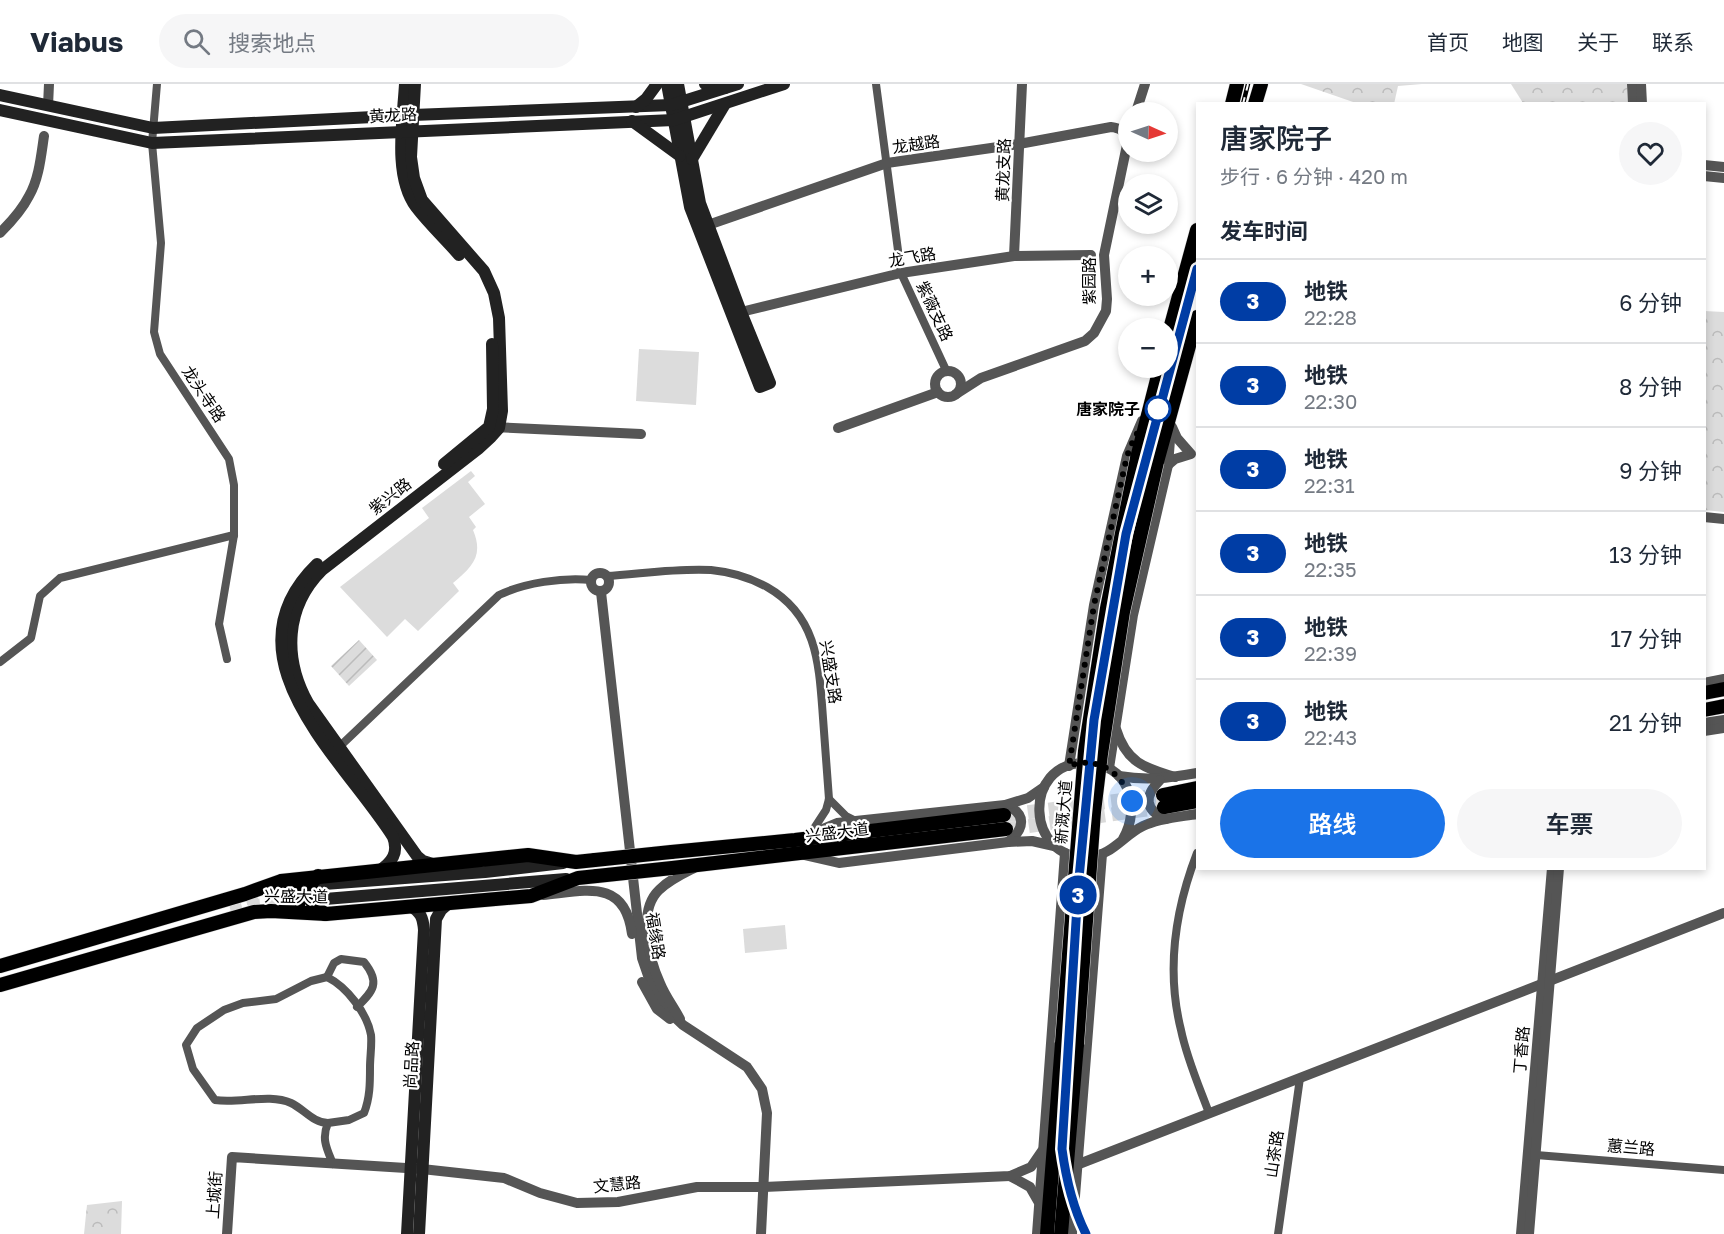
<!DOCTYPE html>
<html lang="zh">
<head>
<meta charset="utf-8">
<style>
  body { margin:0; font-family:"Golos Text","Noto Sans SC",sans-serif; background:#f6f6f7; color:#1f2937; height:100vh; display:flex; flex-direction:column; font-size:22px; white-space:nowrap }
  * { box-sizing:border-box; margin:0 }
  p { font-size:20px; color:#747a83 }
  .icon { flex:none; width:33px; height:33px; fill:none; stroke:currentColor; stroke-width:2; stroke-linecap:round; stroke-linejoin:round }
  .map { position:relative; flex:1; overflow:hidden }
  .details { position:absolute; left:1196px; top:18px; width:510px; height:768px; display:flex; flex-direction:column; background:#fff; border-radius:0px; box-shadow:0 3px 9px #0003 }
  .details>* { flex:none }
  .badge { padding:0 12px; border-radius:20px; font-size:21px; line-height:39px }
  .needle { width:39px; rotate:93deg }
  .fabs { position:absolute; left:1118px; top:18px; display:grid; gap:12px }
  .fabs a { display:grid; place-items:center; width:60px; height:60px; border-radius:50%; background:#fff; box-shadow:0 3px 9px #0003; font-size:30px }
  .you { position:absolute; width:30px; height:30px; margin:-15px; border:4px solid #fff; border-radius:50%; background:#1a73e8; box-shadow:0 0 0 9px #1a73e833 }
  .map>.badge { position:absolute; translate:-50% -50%; box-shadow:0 0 0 3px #fff }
  h2 { padding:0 24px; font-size:22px; line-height:54px }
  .round { display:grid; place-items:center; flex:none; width:63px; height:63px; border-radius:32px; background:#f6f6f7 }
  .headline { display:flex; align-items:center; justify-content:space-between; height:102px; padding:0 24px }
  h1 { font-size:28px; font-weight:600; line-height:45px }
  .button { display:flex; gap:12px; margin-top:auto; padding:12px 24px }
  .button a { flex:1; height:69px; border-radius:36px; background:#1a73e8; color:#fff; font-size:24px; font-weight:600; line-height:69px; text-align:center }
  .button a+a { background:#f6f6f7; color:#1f2937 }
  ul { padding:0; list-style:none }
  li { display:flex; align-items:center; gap:18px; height:84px; padding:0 24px; border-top:2px solid #e0e1e3 }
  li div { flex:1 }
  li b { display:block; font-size:22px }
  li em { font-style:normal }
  li .badge { min-width:66px; font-weight:700; text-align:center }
  header { display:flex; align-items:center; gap:36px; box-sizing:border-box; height:84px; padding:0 30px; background:#fff; border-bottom:2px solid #e0e1e3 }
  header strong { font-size:28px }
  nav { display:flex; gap:33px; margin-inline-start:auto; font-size:21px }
  .search { width:420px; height:54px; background:#f6f6f7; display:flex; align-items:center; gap:15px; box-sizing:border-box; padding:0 21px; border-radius:33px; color:#747a83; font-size:22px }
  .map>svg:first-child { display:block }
</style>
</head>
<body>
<header>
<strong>Viabus</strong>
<div class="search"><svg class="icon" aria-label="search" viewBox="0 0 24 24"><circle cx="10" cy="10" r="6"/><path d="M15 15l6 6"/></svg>搜索地点</div>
<nav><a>首页</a><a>地图</a><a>关于</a><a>联系</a></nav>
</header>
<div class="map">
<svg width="1724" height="1150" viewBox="0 0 1724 1150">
  <defs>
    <pattern id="park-crowns" width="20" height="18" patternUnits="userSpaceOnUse" patternTransform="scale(1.5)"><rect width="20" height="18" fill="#dcdcdc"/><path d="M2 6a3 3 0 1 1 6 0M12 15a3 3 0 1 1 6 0" fill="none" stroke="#bbb"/></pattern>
    <pattern id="garden-furrows" width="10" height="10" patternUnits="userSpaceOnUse" patternTransform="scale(1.5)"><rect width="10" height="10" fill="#dcdcdc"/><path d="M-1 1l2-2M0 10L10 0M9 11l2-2" fill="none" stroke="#bbb"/></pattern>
  </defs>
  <rect width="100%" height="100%" fill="#fff"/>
  <g fill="url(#park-crowns)">
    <path d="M1301 0H1422L1398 2 1394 20 1356 19Z"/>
    <path d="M1511 0H1627L1628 19H1523Z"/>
    <path d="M1704 227 1724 228V428L1704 426Z"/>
    <path d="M122 1117 121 1150H84L87 1121Z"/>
  </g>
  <path fill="url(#garden-furrows)" d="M359 556 377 576 349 602 331 582Z"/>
  <g fill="#dcdcdc">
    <path d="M639 265 699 268 696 321 636 317Z"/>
    <path d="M471 387 475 392 468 398 485 420 469 433 476 443 473 446C484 472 472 483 453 499L459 507 418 547 405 535 387 553 340 503 429 434 422 424Z"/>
    <path d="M785 841 787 865 745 869 743 845Z"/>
  </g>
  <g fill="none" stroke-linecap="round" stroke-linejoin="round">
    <g stroke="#d9d9d9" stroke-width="12" stroke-dasharray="12 6" stroke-linecap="butt">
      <path d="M246 815 302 804"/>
      <path d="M231 828 255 821 325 815"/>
    </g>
    <g stroke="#d9d9d9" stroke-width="14" stroke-dasharray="14 7" stroke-linecap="butt">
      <path d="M1007 731 1161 711"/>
      <path d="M1008 745 1164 723"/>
    </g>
    <g stroke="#dbdbdb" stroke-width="15">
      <g id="primary">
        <path d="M1232 20 1237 0"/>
        <path d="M1255 20 1261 0"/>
        <path d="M1167 256 1197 146"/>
        <path d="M1137 374 1160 284"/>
        <path d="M1157 378 1197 233"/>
        <path d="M1704 609 1724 605"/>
        <path d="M1704 626 1724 622"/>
        <path d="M1163 711 1197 704"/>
        <path d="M1164 723 1197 717"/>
        <path d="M671 768 795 756 1004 731"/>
        <path d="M672 784 1006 745"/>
        <path d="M318 792C303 806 309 820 325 830"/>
        <path d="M282 825 293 824 298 821 301 810 295 802 282 797"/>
        <path d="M0 882 245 810 281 797 528 771 576 778 595 776"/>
        <path d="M0 901 254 828 271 827 326 830 531 812 578 794 597 792"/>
        <path d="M1047 1150 1062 959"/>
        <path d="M1061 1150 1077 960"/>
      </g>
    </g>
    <g stroke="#555" stroke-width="8">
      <path d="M157 0 152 59 161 159 154 248 160 270 229 375 234 401V451L219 540 227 575"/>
      <path d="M876 0 901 189 946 286"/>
      <path d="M606 492C640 490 676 484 711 486 731 488 749 493 767 503 818 532 819 581 823 634 825 661 827 688 829 715L826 726 811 749"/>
      <path d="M0 578 31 554 40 512 60 494 234 451"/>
      <path d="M337 665 499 511C524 499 563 493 591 496"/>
      <path d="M829 715 846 732 856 737"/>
      <path d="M1197 769C1175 826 1166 886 1181 946 1187 975 1199 1002 1209 1029"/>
      <path d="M327 893 334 879 341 875 364 878C381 899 373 907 357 923"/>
      <path d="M328 1039C313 1039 304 1025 291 1019 269 1009 239 1020 215 1016L193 985 186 961 197 944 224 926 243 919 276 915 311 897 327 893C347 903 367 929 371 951 372 961 370 973 370 983 370 999 370 1014 364 1029L349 1036 328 1039C321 1055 327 1065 333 1080"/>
      <path d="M1536 1071 1724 1086"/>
      <path d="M1278 1150 1300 994"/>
    </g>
    <g stroke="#555" stroke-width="10">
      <path d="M1632 0 1633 20"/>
      <path d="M1641 0 1642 20"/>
      <path d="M48 22 49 0"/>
      <path d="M1136 28 1145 0"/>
      <path d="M1704 81 1724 83"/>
      <path d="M1704 92 1724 94"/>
      <path d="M708 141 887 79 1019 60 1111 43C1121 44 1124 47 1128 57"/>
      <path d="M0 149C11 138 22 126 29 112 39 95 41 72 44 52"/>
      <path d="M1014 172 1022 0"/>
      <path d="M741 228 901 189 1014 172 1091 171"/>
      <circle cx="948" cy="300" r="13"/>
      <path d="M956 310 981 294 1085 257 1094 249 1106 227 1107 215 1104 171 1128 56"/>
      <path d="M492 343 641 350"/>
      <path d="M838 344 938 308"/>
      <path d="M1168 381 1175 375 1191 370 1177 354 1172 343"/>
      <path d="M1704 433 1724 435"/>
      <circle cx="600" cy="498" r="9"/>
      <path d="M601 508 642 874 652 903 666 925 683 941 747 983 762 1005 767 1029 761 1150"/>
      <path d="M1704 599 1724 595"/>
      <path d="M1704 639 1724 636"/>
      <path d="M1116 645C1126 678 1144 684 1175 693"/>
      <path d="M1704 647 1724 644"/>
      <path d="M1069 682 1094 521 1127 372 1142 337"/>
      <path d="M1109 684 1133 531 1168 381 1171 344"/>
      <path d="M1119 692C1148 697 1168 694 1197 689"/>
      <path d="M1160 696C1144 712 1144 726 1166 735"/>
      <path d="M1005 721C1027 729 1025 745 1008 758"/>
      <path d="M808 751 837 739 1005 721 1028 714 1044 703"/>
      <path d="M1123 755C1142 721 1128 679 1085 679 1022 678 1025 777 1089 773 1111 772 1124 751 1143 742 1160 734 1179 733 1197 730"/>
      <path d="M804 771 839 779 1008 758 1032 757 1054 762"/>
      <path d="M543 811C585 807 625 794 632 850"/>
      <path d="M642 898 657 925 670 935"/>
      <path d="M680 935C674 923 665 912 660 899 649 875 637 827 659 806 669 796 682 790 694 784"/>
      <path d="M1079 1080 1724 829"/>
      <path d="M1010 1092 1030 1103 1038 1117"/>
      <path d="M227 1150 232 1073 422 1085 504 1094 540 1109 577 1119 618 1118 697 1103H764L1010 1092 1031 1083 1042 1067"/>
      <path d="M1037 1150 1065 769"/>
      <path d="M1072 1150 1102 770"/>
      <path d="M1521 1150 1552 784"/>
      <path d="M1529 1150 1559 784"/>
    </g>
    <g stroke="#222" stroke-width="12">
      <path d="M405 0C403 36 393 92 416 123 429 140 445 155 459 171"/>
      <path d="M415 0 411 73 414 94 422 116 484 187 494 209 499 234 502 327 499 344 491 353 478 365 322 486C285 523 283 574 308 619L417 772 423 777 436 781"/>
      <path d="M667 0 690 123 760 303 770 299 741 228 700 119 678 0"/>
      <path d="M705 0 725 4"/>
      <path d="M0 11 153 44 413 31 671 21 738 0"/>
      <path d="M636 23 646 15 657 0"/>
      <path d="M0 26 152 59 674 36 784 0"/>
      <path d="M632 37 680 72"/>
      <path d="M692 75 725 20"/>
      <path d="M444 380 489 343 493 325 492 260"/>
      <path d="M317 480C221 573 343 674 393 753 399 769 392 778 379 787"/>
      <path d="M324 800 485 788 563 779"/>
      <path d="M325 815 566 795"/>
      <path d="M407 1150 424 846C423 834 421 828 410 822"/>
      <path d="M419 1150 436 835 441 826 449 819"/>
    </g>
    <use href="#primary" stroke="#000" stroke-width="14"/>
    <g stroke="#000" stroke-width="4.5">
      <g id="rail">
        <path d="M1243 20 1248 0"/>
        <path d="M1086 1150C1072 1122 1066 1095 1062 1065L1078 805 1094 635 1126 450 1197 185"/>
      </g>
    </g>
    <use href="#rail" stroke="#fff" stroke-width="2" stroke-dasharray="7" stroke-linecap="butt"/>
    <g stroke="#dbdbdb" stroke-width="15" stroke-linecap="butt">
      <g id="primary-bridge">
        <path d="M595 776 671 768"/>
        <path d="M597 792 672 784"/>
        <path d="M1062 959 1085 667 1107 524 1137 374"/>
        <path d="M1077 960 1094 728 1101 670 1123 528 1157 378"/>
      </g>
    </g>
    <use href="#primary-bridge" stroke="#000" stroke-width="14"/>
  </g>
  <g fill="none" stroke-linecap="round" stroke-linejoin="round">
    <g stroke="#fff" stroke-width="14">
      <path id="line" d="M1086 1150C1072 1122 1066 1095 1062 1065L1078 805 1094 636 1126 450 1197 185"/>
    </g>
    <use href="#line" stroke="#003da5" stroke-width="9"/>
    <path stroke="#000" stroke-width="6" stroke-dasharray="0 10.8" d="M1132 717C1122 689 1098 671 1069 682L1094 521 1127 372 1135 352 1158 325"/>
  </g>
  <circle fill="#fff" stroke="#003da5" stroke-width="3" cx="1158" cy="325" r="12"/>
  <g text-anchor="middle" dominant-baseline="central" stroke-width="4.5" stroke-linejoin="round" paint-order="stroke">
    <g font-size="16" fill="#000" stroke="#fff">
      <text transform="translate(393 31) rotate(-3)">黄龙路</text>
      <text transform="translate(916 60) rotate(-8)">龙越路</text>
      <text transform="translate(1003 86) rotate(-88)">黄龙支路</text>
      <text transform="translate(912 173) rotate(-10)">龙飞路</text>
      <text transform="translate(1089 197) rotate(-90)">紫园路</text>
      <text transform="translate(935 227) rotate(65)">紫薇支路</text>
      <text transform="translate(204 310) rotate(56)">龙头寺路</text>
      <text transform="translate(390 412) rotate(-38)">紫兴路</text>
      <text transform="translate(831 588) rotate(81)">兴盛支路</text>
      <text transform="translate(1063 728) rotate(-85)">新溉大道</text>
      <text transform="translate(837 748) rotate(-7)">兴盛大道</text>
      <text transform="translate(296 812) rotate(1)">兴盛大道</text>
      <text transform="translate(656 852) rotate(81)">福缘路</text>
      <text transform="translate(1521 966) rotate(-85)">丁香路</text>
      <text transform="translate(411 981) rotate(-87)">尚品路</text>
      <text transform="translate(1631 1063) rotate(5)">蕙兰路</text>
      <text transform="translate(1274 1070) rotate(-82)">山茶路</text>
      <text transform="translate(617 1100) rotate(-6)">文慧路</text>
      <text transform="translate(214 1111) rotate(-86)">上城街</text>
    </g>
    <g font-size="16" font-weight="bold" fill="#000" stroke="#fff" text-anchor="end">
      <text x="1140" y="325">唐家院子</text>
    </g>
  </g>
</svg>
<div class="fabs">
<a><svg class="needle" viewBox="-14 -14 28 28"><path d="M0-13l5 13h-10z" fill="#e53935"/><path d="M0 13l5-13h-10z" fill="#747a83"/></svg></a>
<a><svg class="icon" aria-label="layers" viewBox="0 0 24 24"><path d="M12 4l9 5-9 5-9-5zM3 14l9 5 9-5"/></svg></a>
<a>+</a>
<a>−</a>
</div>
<div class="you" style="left:1132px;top:717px"></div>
<b class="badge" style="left:1078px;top:811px;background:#003da5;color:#fff">3</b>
<section class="details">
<div class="headline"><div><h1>唐家院子</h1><p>步行 · 6 分钟 · 420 m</p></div><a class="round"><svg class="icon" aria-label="heart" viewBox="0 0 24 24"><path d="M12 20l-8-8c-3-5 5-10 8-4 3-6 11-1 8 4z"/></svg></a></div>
<h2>发车时间</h2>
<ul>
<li><span class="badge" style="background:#003da5;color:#fff">3</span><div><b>地铁</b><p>22:28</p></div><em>6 分钟</em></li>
<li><span class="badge" style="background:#003da5;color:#fff">3</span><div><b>地铁</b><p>22:30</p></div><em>8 分钟</em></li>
<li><span class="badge" style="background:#003da5;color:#fff">3</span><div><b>地铁</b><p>22:31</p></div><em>9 分钟</em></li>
<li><span class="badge" style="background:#003da5;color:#fff">3</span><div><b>地铁</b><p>22:35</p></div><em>13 分钟</em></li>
<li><span class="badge" style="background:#003da5;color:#fff">3</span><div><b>地铁</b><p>22:39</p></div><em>17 分钟</em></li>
<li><span class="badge" style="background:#003da5;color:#fff">3</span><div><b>地铁</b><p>22:43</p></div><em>21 分钟</em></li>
</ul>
<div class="button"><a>路线</a><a>车票</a></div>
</section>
</div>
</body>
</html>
